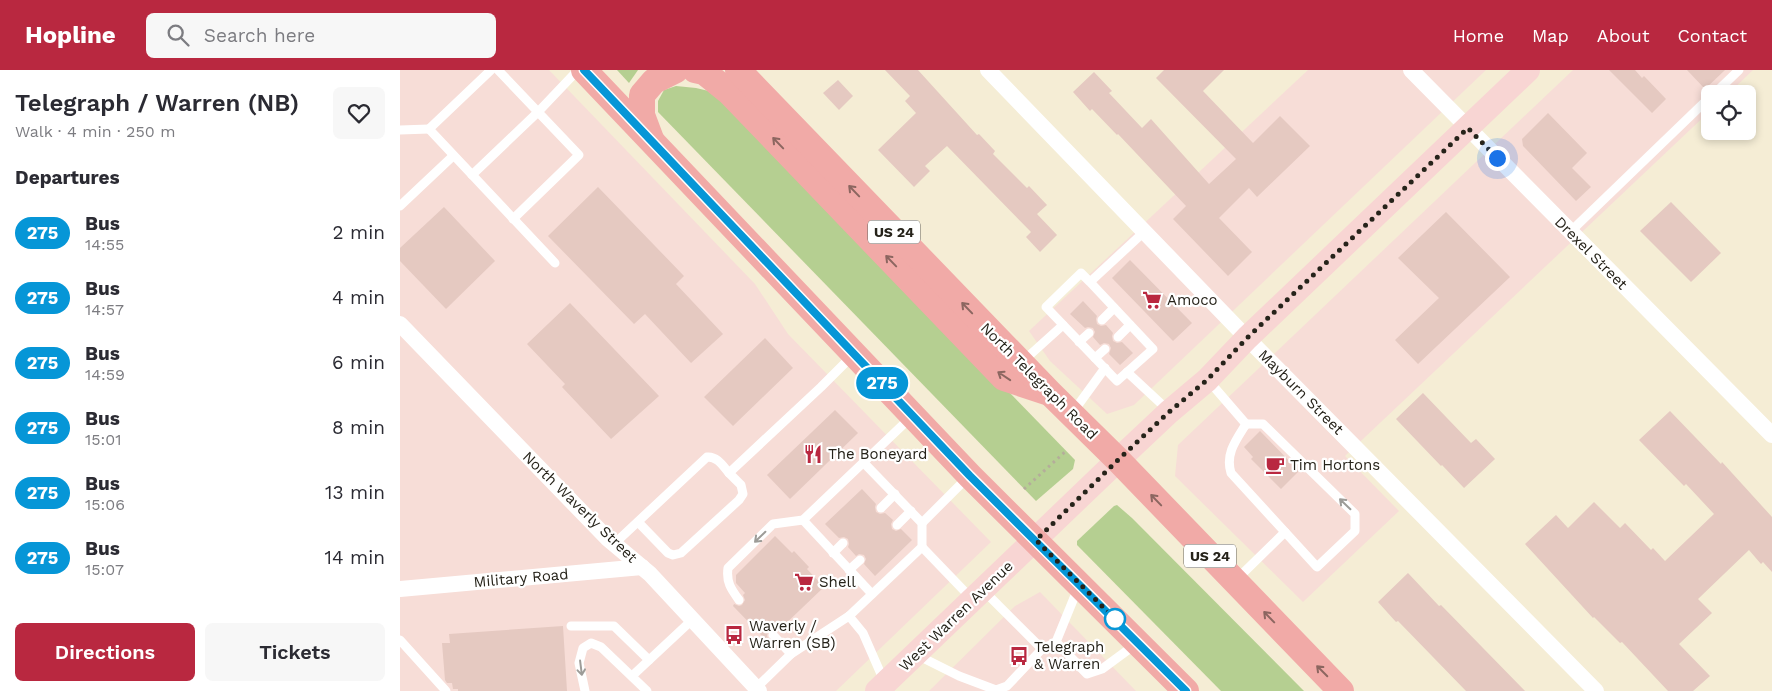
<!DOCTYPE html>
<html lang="en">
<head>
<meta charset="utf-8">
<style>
  body { margin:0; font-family:"Work Sans",sans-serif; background:#f7f7f7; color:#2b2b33; height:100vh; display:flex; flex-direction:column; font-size:19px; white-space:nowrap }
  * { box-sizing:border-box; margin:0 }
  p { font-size:16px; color:#7c7c81 }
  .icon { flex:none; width:28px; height:28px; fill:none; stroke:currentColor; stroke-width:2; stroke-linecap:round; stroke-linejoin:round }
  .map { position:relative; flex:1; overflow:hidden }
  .details { display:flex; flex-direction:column; background:#fff; width:400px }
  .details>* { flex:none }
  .badge { padding:0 10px; border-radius:16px; font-size:18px; line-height:32px }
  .buttons { position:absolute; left:1301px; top:15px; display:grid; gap:10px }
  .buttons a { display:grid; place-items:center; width:55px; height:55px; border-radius:8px; background:#fff; box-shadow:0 2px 8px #0003; font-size:25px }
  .you { position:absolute; width:25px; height:25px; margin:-12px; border:4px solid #fff; border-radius:50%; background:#1a73e8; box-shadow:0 0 0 8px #1a73e833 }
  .map>.badge { position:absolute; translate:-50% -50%; box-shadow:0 0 0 2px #fff }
  h2 { padding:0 15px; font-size:19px; line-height:45px }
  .round { display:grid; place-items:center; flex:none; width:52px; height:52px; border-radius:8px; background:#f7f7f7 }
  .overview { display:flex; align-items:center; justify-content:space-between; height:85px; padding:0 15px }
  h1 { font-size:24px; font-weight:600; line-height:38px }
  .action { display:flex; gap:10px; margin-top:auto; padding:10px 15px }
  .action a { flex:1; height:58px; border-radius:8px; background:#b92840; color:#fff; font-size:20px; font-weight:600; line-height:58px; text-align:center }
  .action a+a { background:#f7f7f7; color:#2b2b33 }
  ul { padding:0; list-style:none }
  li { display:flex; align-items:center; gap:15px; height:65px; padding:0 15px }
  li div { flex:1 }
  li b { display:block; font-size:19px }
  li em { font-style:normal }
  li .badge { min-width:55px; font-weight:700; text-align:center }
  header { display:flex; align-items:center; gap:30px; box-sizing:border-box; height:70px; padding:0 25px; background:#b92840; color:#fff }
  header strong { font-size:24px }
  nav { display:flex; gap:28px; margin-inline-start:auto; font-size:18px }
  .search { width:350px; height:45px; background:#f7f7f7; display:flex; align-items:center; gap:12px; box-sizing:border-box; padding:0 18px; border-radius:8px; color:#7c7c81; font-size:19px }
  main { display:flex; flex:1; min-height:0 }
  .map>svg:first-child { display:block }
</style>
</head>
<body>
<header>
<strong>Hopline</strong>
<div class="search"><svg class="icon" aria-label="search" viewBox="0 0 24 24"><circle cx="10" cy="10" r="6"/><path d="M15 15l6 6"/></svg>Search here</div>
<nav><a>Home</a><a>Map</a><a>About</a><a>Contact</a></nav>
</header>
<main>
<section class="details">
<div class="overview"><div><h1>Telegraph / Warren (NB)</h1><p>Walk · 4 min · 250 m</p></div><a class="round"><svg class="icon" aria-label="heart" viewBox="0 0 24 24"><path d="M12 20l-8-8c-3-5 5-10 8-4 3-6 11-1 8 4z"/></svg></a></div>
<h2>Departures</h2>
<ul>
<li><span class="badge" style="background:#0696d7;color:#fff">275</span><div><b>Bus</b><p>14:55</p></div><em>2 min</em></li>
<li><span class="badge" style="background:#0696d7;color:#fff">275</span><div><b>Bus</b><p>14:57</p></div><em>4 min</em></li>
<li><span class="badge" style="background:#0696d7;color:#fff">275</span><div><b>Bus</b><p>14:59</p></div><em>6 min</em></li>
<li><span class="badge" style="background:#0696d7;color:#fff">275</span><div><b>Bus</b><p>15:01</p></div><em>8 min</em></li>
<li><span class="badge" style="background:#0696d7;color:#fff">275</span><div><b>Bus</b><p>15:06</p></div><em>13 min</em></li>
<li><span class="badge" style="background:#0696d7;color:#fff">275</span><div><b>Bus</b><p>15:07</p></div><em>14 min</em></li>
</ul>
<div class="action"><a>Directions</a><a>Tickets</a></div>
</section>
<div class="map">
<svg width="1372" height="621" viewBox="0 0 1372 621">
  <rect width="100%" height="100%" fill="#f5edd5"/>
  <g fill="#f7ddd7">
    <path d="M0 0H149L355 214 388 264 591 472 436 621H0Z"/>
    <path d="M908 0H1086L734 335 707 344 650 291 629 261Z"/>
    <path d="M1173 0H1353L1328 24H1310V41L945 386 999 441 903 532 775 406 778 375Z"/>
    <path d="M640 522 736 621H529L615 536Z"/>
  </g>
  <g fill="#b5cf91">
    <path d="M217 0H238L229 13Z"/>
    <path d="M276 16 296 18 313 22 337 42 675 390 673 399 636 431 258 42V31L264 20Z"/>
    <path d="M717 435 732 448 904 621H821L677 475V471L714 436Z"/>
  </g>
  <g fill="#e5c9c1">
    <path d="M485 0H518L577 65 579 64 595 81 593 84 627 118 629 116 647 135 637 144 657 165 640 182 626 167 631 162 547 76 525 96 530 101 514 117 478 80 516 43 505 31 510 26Z"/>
    <path d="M764 0H824L803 21 853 73 880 46 910 76 857 127 849 118 819 148 852 182 828 206 773 149 786 136 718 64 717 65 692 39 690 41 673 22 694 2 712 21 709 23 742 58 751 49 809 114 836 89 756 8Z"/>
    <path d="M1209 0H1235L1242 8 1244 6 1266 29 1252 43Z"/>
    <path d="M1287 0H1325L1305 19Z"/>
    <path d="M438 10 453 26 439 40 423 23Z"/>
    <path d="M1148 43 1187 83 1172 98 1191 117 1176 131 1123 76 1122 69Z"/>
    <path d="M198 117 284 206 276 214 323 264 291 293 245 244 234 254 148 166Z"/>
    <path d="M1271 132 1321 183 1291 212 1240 161Z"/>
    <path d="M44 137 95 191 46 239 0 191V178Z"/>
    <path d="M1046 142 1110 207 1018 294 995 270 1039 228 998 188Z"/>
    <path d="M730 190 792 253 773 271 712 208Z"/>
    <path d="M683 231 697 246 696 249 697 254 701 256 706 255 713 263 712 266 713 271 717 273 722 272 733 283 720 295 709 284 711 278 709 274 704 273 700 275 693 267 695 262 693 258 688 257 685 258 670 244Z"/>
    <path d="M170 233 259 326 211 369 162 317 165 314 127 274Z"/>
    <path d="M365 268 393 298 333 356 304 327Z"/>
    <path d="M1023 323 1071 373 1076 369 1095 389 1064 418 1042 395 1041 396 996 349Z"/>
    <path d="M435 340 458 363 390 429 367 405Z"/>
    <path d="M1270 341 1321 394 1322 392 1372 447V502L1363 492 1361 494 1349 480 1298 529 1312 543 1279 574 1310 606 1293 621H1268L1222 572 1220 573 1194 547 1193 548 1125 474 1156 445 1168 458 1194 432 1220 458 1225 453 1251 480 1253 478 1265 491 1314 444 1286 414 1284 416 1239 370Z"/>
    <path d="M860 361 899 401 881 419 851 389 853 387 844 377Z"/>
    <path d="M462 419 476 434 475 437 476 442 480 444 485 443 493 450 491 454 492 459 496 461 501 459 512 470 475 506 464 494 466 489 464 485 459 484 456 486 448 477 449 474 448 469 444 467 439 468 425 454Z"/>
    <path d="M375 466 392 483 394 481 409 497 407 499 424 517 378 561 372 559 368 561 367 566 369 570 367 571 333 536 334 534 339 536 342 535 345 530 343 525 345 523 336 513V505Z"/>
    <path d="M1008 503 1039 536 1041 535 1125 621H1066L998 551 996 552 978 532Z"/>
    <path d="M163 556 167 621H58V619H53L52 613H47L45 610 42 573H50L49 564Z"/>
  </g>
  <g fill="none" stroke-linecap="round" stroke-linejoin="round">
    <path stroke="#b4ad9a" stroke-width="3" stroke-dasharray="2.5 4" stroke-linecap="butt" d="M624 419 666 381"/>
    <g stroke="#fff" stroke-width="9">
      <path d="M91 0 29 59 155 193"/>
      <path d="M98 0 179 85 113 149"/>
      <path d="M1314 24 1339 0"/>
      <path d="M0 60 29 59"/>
      <path d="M72 105 138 42 178 0"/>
      <path d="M0 136 53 86"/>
      <path d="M1170 162 1310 27"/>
      <path d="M690 212 681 203 646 237 717 311 753 279 690 212 744 162"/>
      <path d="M702 250 714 238"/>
      <path d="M718 267 730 255"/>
      <path d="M679 272 689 263"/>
      <path d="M695 288 705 279"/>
      <path d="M622 292 663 255"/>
      <path d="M727 302 769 341"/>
      <path d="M808 310 846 354C836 370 825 384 831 403L885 462 836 510"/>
      <path d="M673 342 705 298"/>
      <path d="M846 354H863L955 444V461L917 497 885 462"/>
      <path d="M481 438 495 424"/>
      <path d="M403 450 472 524"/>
      <path d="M238 452 268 483 273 485 281 483 339 430 343 424 341 415 329 403"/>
      <path d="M522 453 568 407"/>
      <path d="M497 455 511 441"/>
      <path d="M214 474 307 387C317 386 323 396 329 403L421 317 452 286"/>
      <path d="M522 477 571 528"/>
      <path d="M433 483 443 473"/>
      <path d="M449 500 460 490"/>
      <path d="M678 518 656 572 687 604 702 599 736 574"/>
      <path d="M584 521 642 579"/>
      <path d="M339 530C331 519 326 512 328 498L373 454 403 450 510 348"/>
      <path d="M449 546 522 477V453L464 393"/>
      <path d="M171 556H214L249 590"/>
      <path d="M373 565 391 584"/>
      <path d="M0 570 46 621"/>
      <path d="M517 585 559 606 596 620 607 616 642 579 656 572"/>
      <path d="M232 606 292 550"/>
      <path d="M356 618 391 584 449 546 463 563 484 611"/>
      <path d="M185 621 179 593 183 578 191 573 201 577 247 621"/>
    </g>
    <g stroke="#fff" stroke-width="16">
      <path d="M588 0 847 268 1196 621"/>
      <path d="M1011 0 1372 365"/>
      <path d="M0 254 207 468 250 504 359 621"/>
      <path d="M0 519 242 497"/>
    </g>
    <path stroke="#f8d5d3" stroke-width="24" d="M477 621 718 390 769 342 807 310 847 268 1128 0"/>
    <g stroke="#f1aaa7" stroke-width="26">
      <path d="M184 0 570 406 786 621"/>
      <path d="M295 0 304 2 330 23 604 308 646 322"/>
      <path d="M338 0 650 323 718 390 941 621"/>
      <path d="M251 69 242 45V25L254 11 276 0"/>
    </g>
  </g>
  <defs><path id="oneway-shaft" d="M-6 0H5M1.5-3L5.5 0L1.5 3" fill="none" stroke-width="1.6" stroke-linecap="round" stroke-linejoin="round" transform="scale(1.25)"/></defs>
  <g stroke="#8c6660">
    <use href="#oneway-shaft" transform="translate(378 73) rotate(-134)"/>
    <use href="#oneway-shaft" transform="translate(454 121) rotate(-134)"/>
    <use href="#oneway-shaft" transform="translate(491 191) rotate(-134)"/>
    <use href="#oneway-shaft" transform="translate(567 238) rotate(-134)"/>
    <use href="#oneway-shaft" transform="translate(604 306) rotate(-146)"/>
    <use href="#oneway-shaft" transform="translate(756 430) rotate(-134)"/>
    <use href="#oneway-shaft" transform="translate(869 547) rotate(-134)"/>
    <use href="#oneway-shaft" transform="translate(922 601) rotate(-135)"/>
  </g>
  <g stroke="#9d9c98">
    <use href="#oneway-shaft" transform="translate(945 434) rotate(-136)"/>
    <use href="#oneway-shaft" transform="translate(360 467) rotate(136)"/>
    <use href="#oneway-shaft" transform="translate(181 598) rotate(83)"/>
  </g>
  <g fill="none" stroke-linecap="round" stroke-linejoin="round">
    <g stroke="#fff" stroke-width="11">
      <path id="line" d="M184 0 570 406 786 621"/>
    </g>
    <use href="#line" stroke="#0696d7" stroke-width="8"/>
    <path stroke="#26231a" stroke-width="5" stroke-dasharray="0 9" d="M715 549 718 552 636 470 718 390 769 342 807 310 847 268 1068 58 1097 88"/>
  </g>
  <defs>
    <g id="supermarket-bare" transform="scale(1.5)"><path d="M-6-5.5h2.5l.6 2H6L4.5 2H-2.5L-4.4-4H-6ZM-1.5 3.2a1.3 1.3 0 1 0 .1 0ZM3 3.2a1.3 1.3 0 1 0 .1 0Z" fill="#b92840" stroke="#fff" stroke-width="2.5" paint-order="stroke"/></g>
    <g id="restaurant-bare" transform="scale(1.5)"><path d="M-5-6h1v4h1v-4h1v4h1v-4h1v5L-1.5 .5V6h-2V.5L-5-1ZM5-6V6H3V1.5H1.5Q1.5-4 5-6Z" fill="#b92840" stroke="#fff" stroke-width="2.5" paint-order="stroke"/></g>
    <g id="cafe-bare" transform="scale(1.5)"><path d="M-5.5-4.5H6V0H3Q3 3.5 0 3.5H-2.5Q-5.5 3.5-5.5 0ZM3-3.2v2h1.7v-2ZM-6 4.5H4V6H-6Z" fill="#b92840" stroke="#fff" stroke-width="2.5" paint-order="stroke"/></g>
    <g id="bus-bare" transform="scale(1.5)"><path d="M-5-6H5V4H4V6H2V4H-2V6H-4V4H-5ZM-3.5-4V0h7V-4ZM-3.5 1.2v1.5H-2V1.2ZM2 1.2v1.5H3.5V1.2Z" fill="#b92840" stroke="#fff" stroke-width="2.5" paint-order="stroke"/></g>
  </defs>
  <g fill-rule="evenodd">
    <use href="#supermarket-bare" x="752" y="230"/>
    <use href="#restaurant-bare" x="413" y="384"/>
    <use href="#cafe-bare" x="875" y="395"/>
    <use href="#supermarket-bare" x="404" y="512"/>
    <use href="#bus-bare" x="334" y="565"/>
    <use href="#bus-bare" x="619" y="586"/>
  </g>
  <circle fill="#fff" stroke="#0696d7" stroke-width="2.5" cx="715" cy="549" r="10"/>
  <g text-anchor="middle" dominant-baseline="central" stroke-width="4.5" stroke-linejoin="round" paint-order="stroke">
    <g fill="#fff" stroke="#67655f" stroke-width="1">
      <rect x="468" y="150.5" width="52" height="23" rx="4"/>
      <rect x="784" y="474.5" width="52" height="23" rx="4"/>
    </g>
    <g font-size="14" font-weight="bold" fill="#26231a">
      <text x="494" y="162">US 24</text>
      <text x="810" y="486">US 24</text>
    </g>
    <g font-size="15" fill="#26231a" stroke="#fff">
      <text transform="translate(1191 183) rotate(45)">Drexel Street</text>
      <text transform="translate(639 311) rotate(45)">North Telegraph Road</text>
      <text transform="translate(901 322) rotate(45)">Mayburn Street</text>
      <text transform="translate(180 437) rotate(44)">North Waverly Street</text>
      <text transform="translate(121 508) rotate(-5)">Military Road</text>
      <text transform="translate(556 546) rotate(-44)">West Warren Avenue</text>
    </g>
    <g font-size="15" fill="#26231a" stroke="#fff" text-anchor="start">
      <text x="767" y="230">Amoco</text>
      <text x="428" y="384">The Boneyard</text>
      <text x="890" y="395">Tim Hortons</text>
      <text x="419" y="512">Shell</text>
      <text x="349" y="556">Waverly /<tspan x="349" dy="17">Warren (SB)</tspan></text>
      <text x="634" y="577">Telegraph<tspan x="634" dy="17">&amp; Warren</tspan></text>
    </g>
  </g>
</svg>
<div class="buttons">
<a><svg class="icon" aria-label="locate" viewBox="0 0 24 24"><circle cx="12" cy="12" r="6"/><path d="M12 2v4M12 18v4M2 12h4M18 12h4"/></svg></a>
</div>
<div class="you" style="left:1097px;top:88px"></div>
<b class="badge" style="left:482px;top:313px;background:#0696d7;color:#fff">275</b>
</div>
</main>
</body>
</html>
